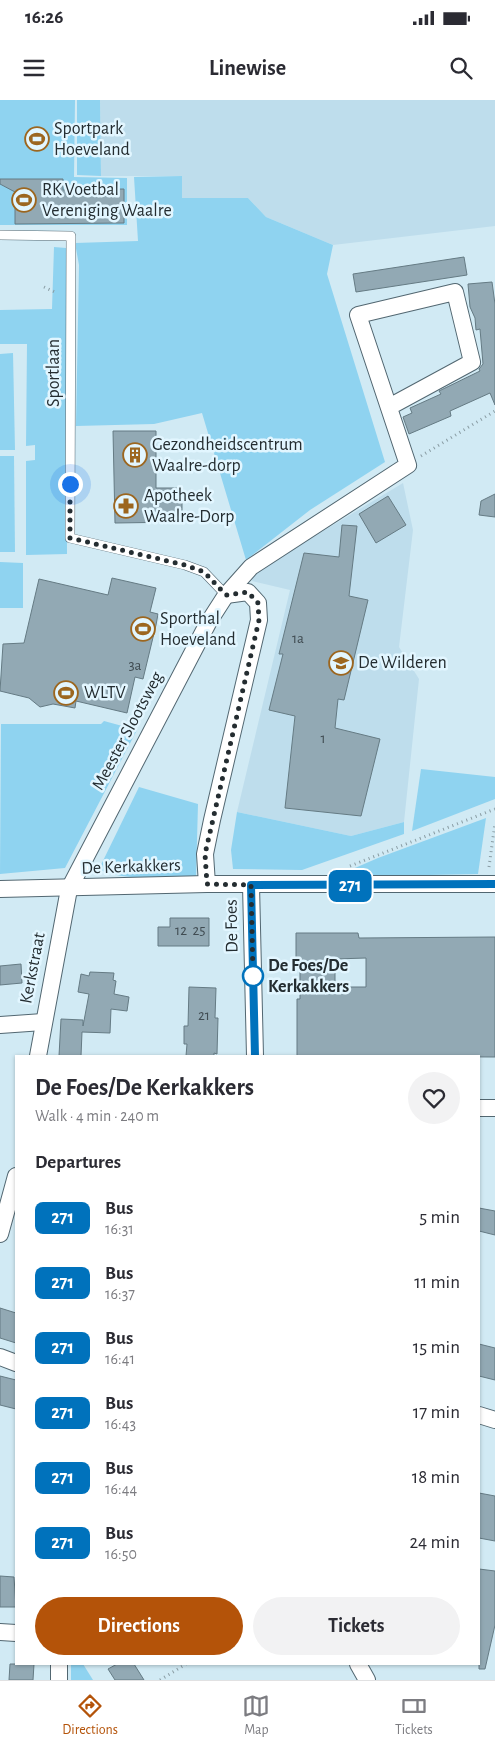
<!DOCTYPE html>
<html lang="en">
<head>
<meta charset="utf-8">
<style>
  body { margin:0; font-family:"Alegreya Sans",sans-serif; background:#f2f2f3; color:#2b2b33; height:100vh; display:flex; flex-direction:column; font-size:19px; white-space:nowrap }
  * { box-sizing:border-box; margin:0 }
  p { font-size:16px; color:#7c7c81 }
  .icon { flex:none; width:28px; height:28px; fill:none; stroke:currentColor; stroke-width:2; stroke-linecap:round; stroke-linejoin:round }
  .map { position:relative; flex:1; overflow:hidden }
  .side { position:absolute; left:15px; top:955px; width:465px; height:610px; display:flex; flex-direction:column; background:#fff; border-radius:0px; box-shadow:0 1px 4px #0004 }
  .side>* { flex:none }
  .badge { padding:0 10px; border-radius:8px; font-size:18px; line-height:32px }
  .you { position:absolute; width:25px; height:25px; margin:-12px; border:4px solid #fff; border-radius:50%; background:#1a73e8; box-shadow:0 0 0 8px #1a73e833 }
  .map>.badge { position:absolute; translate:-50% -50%; box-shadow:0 0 0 2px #fff }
  h2 { padding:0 20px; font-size:19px; line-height:45px }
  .round { display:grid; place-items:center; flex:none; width:52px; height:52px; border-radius:26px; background:#f2f2f3 }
  .overview { display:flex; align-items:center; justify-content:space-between; height:85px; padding:0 20px }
  h1 { font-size:24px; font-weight:700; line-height:38px }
  .primary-button { display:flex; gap:10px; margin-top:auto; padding:10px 20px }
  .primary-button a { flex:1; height:58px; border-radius:30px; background:#b45309; color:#fff; font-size:20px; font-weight:700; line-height:58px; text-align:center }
  .primary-button a+a { background:#f2f2f3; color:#2b2b33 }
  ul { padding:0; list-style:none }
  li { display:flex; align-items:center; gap:15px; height:65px; padding:0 20px }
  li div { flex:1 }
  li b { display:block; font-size:19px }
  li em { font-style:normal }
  li .badge { min-width:55px; font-weight:700; text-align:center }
  .status { display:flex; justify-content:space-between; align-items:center; height:35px; padding:0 25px; background:#fff; direction:ltr }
  .status svg { height:14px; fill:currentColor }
  header { display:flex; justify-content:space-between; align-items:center; height:65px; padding:0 20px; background:#fff; font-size:22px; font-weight:700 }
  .menu { display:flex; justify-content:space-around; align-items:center; height:70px; border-top:1px solid #e1e1e2; background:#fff; font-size:14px; color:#7c7c81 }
  .menu a { display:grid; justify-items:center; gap:2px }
  .menu .current { color:#b45309 }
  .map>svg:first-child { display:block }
</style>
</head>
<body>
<div class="status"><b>16:26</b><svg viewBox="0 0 49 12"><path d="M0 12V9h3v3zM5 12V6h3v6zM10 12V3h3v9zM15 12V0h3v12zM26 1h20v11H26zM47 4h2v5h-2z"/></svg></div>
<header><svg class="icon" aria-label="menu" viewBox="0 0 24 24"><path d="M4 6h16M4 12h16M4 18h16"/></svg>Linewise<svg class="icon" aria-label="search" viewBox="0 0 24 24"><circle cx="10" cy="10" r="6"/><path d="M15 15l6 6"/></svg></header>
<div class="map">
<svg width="495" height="1580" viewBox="0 0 495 1580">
  <rect width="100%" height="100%" fill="#d1eaf4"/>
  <g fill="#beddec">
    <path d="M100 0H495V126L333 145 266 117 248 98H182V76H101Z"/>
    <path d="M403 383 413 430 399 547 419 579 404 722 351 736 237 712 290 490 252 481 255 472Z"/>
  </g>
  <g fill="#8fd3f0">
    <path d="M0 0H75L74 77 127 78V125H0Z"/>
    <path d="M77 0H100L101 76 77 75Z"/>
    <path d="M182 76V98H248L266 117 333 145 327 174 385 362 310 410 246 460 202 313 154 324 76 326 79 165 75 143 138 141 134 77Z"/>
    <path d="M54 147 66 148 67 454 26 455V361L35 360V345L26 346 27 244H0V210L52 209Z"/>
    <path d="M13 253 15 350H0V254Z"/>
    <path d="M0 356H14L15 452H0Z"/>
    <path d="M0 462 23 463V508H0Z"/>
    <path d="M104 621 137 630 65 768 0 774 1 624H101Z"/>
    <path d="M421 669 495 677V699L412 731Z"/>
    <path d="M139 687 198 704 196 777C170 776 121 782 99 769Z"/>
    <path d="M237 712 351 736 404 722V734L302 770 233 769 231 750Z"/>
    <path d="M486 718 478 774 334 777 378 758Z"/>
    <path d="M71 1564H83L93 1580H71Z"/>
  </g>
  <g fill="#92a9b4" stroke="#657b84" fill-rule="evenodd">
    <path d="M0 79H63V90L124 89V123L15 124V92L0 84Z"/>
    <path d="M464 157 467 175 356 192 353 174Z"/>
    <path d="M492 182 495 204V305L490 293 450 311 451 316 409 334 403 317 412 313 410 308 441 294 439 291 480 271 479 269 483 264 480 229 476 230 475 218 470 207 468 184Z"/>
    <path d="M113 331H156V388H182V422L115 423Z"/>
    <path d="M495 394V417L479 415 481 401Z"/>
    <path d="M388 396 406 425 376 443 359 414Z"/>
    <path d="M342 425 357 426 349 496 368 500 344 600 338 599 335 628 380 639 361 716 285 708 295 616 269 610 283 554H279L304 453 339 457Z"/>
    <path d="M112 478 156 488 150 512 158 514 156 525 143 579 135 577 127 613 76 601 75 608 53 604 40 607 29 598 0 591 3 544 24 543 39 479 108 495Z"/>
    <path d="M170 818H209V846H158V827H170Z"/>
    <path d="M296 833H358L359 838 495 837V957L297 956V899H300V864H296ZM366 858V887H335V859Z"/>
    <path d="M21 864 22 883 0 885V866Z"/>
    <path d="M90 872 114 873 113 880 116 881 114 894 129 897 127 911 111 909 110 933 82 932 81 956H59L61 919 83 920V926L89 894 78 892 81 874 89 876Z"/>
    <path d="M189 887 216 888 215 918H218L217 954 214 953V956H186L187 944H184V926H188Z"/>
    <path d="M479 1108 495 1111V1135L479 1131Z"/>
    <path d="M0 1208 16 1213V1243L0 1238Z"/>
    <path d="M479 1244 495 1248V1280L479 1276Z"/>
    <path d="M0 1276 16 1280V1309L0 1305Z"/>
    <path d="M479 1393 495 1396V1441L479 1438Z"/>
    <path d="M479 1469 495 1471V1525L485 1569H479Z"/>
    <path d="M0 1476 14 1477 16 1507H0Z"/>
    <path d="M10 1564H34L33 1580H9Z"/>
    <path d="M117 1564H134L144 1580H115L108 1569Z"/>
  </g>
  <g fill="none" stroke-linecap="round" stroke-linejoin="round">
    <g stroke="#526771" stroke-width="10">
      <path id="service" d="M0 135 71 136 70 438 185 465 204 472 226 495"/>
    </g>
    <g stroke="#526771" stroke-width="18">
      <g id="minor">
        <path d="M207 784 205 754 212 720 259 520 258 503 248 492 226 495"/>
        <path d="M251 785 255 956"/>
        <path d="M0 789 207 784H495"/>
        <path d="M0 925 43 922"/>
        <path d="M38 956 69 789 208 523 226 495 251 467 408 365 358 215 455 192 472 262 389 307"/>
        <path d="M479 1008H495"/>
        <path d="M0 1134 16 1076"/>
        <path d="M0 1257 16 1263"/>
        <path d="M479 1315 495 1320"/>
        <path d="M0 1532 16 1533"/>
        <path d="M59 1564V1580"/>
        <path d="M358 1564 367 1580"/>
      </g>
    </g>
    <g stroke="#899ca3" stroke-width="3" stroke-dasharray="1 4" stroke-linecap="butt">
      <path d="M44 187 57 193"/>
      <path d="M421 356 495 311"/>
      <path d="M350 766 495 709"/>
      <path d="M489 767 495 723"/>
      <path d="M160 1580 186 1564"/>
    </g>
    <use href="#service" stroke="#fff" stroke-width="9"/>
    <use href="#minor" stroke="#fff" stroke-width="16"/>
  </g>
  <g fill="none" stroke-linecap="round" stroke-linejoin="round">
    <g stroke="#fff" stroke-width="11">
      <path id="line" d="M255 956 251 785 495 784"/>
    </g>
    <use href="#line" stroke="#0072bc" stroke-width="8"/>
    <path stroke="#242d31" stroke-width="5" stroke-dasharray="0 9" d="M70 384V438L185 465 204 472 226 495 248 492 258 503 259 520 205 754 207 784 251 785 253 876"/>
  </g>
  <defs>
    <g id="stadium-ring" transform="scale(1.25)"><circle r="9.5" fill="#e2f6ff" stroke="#9c661f" stroke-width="1.5"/><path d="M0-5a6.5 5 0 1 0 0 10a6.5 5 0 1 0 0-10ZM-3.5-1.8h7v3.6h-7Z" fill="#9c661f"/></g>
    <g id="building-ring" transform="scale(1.25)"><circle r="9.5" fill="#e2f6ff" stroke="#9c661f" stroke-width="1.5"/><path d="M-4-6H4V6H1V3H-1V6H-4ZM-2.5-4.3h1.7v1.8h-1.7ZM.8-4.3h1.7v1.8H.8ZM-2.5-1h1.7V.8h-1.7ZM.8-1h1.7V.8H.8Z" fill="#9c661f"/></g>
    <g id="pharmacy-ring" transform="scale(1.25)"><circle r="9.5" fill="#e2f6ff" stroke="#9c661f" stroke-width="1.5"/><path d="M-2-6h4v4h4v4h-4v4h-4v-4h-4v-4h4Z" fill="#9c661f"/></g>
    <g id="school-ring" transform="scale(1.25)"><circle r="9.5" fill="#e2f6ff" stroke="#9c661f" stroke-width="1.5"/><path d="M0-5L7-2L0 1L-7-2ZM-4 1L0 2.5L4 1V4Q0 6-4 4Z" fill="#9c661f"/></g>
  </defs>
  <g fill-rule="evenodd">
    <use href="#stadium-ring" x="37" y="39"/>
    <use href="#stadium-ring" x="24" y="100"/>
    <use href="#building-ring" x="135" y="355"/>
    <use href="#pharmacy-ring" x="126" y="406"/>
    <use href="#stadium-ring" x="143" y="529"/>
    <use href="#school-ring" x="341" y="563"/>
    <use href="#stadium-ring" x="66" y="593"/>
  </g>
  <circle fill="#fff" stroke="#0072bc" stroke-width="2.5" cx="253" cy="876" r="10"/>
  <g text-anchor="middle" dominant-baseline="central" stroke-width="5" stroke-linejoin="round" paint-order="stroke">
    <g font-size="15" fill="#404c52">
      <text x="298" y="538">1a</text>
      <text x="135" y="565">3a</text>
      <text x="323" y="638">1</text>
      <text x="181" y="830">12</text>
      <text x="199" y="830">25</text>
      <text x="204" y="915">21</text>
    </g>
    <g font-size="18" fill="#242d31" stroke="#e2f6ff" text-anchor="start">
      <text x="54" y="29">Sportpark<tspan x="54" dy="21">Hoeveland</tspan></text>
      <text x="42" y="90">RK Voetbal<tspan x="42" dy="21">Vereniging Waalre</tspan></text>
      <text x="152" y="345">Gezondheidscentrum<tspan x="152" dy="21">Waalre-dorp</tspan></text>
      <text x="144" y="396">Apotheek<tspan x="144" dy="21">Waalre-Dorp</tspan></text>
      <text x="160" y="519">Sporthal<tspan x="160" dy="21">Hoeveland</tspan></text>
      <text x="358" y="563">De Wilderen</text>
      <text x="84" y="593">WLTV</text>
    </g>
    <g font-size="18" fill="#242d31" stroke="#e2f6ff">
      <text transform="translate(54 273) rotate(-90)">Sportlaan</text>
      <text transform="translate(128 631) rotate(-62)">Meester Slootsweg</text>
      <text transform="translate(131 767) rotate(-2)">De Kerkakkers</text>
      <text transform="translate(232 826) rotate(-91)">De Foes</text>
      <text transform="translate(33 868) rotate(-79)">Kerkstraat</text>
    </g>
    <g font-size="18" font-weight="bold" fill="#242d31" stroke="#e2f6ff" text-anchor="start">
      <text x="268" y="866">De Foes/De<tspan x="268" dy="21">Kerkakkers</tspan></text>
    </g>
  </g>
</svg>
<div class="you" style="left:70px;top:384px"></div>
<b class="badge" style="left:350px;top:786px;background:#0072bc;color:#fff">271</b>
<section class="side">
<div class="overview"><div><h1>De Foes/De Kerkakkers</h1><p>Walk · 4 min · 240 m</p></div><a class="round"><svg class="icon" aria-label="heart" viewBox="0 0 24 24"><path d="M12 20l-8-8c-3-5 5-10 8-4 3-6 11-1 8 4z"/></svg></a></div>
<h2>Departures</h2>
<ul>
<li><span class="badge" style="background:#0072bc;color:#fff">271</span><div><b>Bus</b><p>16:31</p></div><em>5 min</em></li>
<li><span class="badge" style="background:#0072bc;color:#fff">271</span><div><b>Bus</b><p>16:37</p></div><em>11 min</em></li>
<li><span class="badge" style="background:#0072bc;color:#fff">271</span><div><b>Bus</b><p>16:41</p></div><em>15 min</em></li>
<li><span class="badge" style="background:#0072bc;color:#fff">271</span><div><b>Bus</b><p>16:43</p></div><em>17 min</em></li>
<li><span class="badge" style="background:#0072bc;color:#fff">271</span><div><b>Bus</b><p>16:44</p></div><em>18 min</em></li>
<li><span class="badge" style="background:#0072bc;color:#fff">271</span><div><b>Bus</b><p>16:50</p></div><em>24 min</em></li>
</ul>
<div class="primary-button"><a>Directions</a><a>Tickets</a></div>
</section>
</div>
<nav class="menu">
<a class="current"><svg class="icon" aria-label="directions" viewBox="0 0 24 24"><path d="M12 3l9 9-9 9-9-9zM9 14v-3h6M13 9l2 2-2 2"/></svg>Directions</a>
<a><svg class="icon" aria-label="map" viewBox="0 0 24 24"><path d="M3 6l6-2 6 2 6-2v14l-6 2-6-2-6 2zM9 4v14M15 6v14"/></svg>Map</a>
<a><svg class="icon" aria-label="tickets" viewBox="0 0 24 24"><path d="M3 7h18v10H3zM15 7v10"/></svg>Tickets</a>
</nav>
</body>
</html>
